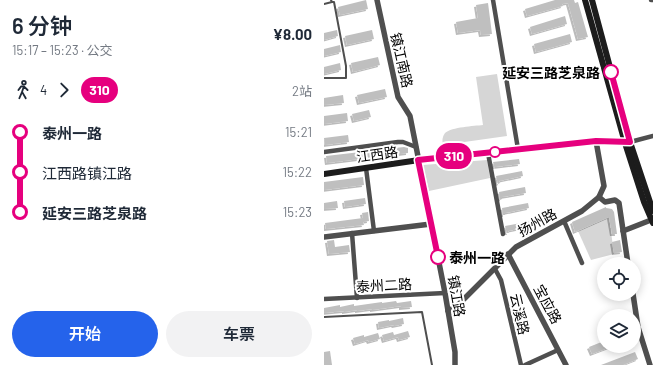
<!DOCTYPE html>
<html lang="zh">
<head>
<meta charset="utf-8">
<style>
  body { margin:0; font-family:Barlow,"Noto Sans SC",sans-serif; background:#f2f2f3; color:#1f2937; height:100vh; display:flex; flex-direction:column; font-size:15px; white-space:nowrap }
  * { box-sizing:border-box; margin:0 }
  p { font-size:13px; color:#747a83 }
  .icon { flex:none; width:22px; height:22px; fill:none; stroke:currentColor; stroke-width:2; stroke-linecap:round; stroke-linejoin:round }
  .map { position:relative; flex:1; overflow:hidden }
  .panel { display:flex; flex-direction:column; background:#fff; width:324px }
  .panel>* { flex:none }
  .badge { padding:0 8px; border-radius:13px; font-size:14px; line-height:26px }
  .buttons { position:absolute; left:273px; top:257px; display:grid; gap:8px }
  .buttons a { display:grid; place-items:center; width:44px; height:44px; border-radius:50%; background:#fff; box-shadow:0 2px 10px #0003; font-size:20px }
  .map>.badge { position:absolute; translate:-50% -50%; box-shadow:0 0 0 2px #fff }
  .legs { display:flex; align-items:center; gap:6px; height:44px; padding:0 12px; font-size:13px }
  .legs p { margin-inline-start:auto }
  .headline { display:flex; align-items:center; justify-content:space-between; height:68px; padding:0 12px }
  h1 { font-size:22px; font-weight:600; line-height:30px }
  .primary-button { display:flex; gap:8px; margin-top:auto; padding:8px 12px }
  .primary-button a { flex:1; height:46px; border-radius:24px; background:#2563eb; color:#fff; font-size:16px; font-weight:600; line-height:46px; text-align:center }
  .primary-button a+a { background:#f2f2f3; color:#1f2937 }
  ul { padding:0 12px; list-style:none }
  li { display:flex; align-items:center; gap:14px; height:40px; font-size:15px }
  li i { display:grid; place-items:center; width:6px; height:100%; margin:0 5px; background:currentColor }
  li i::after { content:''; width:10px; height:10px; margin:-5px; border:3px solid; border-radius:50%; background:#fff }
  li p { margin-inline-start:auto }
  li:first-child i { background:linear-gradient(#0000 50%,currentColor 0) }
  li:last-child i { background:linear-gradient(currentColor 50%,#0000 0) }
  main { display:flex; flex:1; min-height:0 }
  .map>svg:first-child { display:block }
</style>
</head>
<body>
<main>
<section class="panel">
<div class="headline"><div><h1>6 分钟</h1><p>15:17 – 15:23 · 公交</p></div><b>¥8.00</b></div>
<div class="legs"><svg class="icon" aria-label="walk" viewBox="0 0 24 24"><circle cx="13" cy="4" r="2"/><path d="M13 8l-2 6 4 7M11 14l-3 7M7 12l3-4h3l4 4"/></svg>4<svg class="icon" aria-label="forward" viewBox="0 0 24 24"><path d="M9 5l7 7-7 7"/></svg><b class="badge" style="background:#e6007e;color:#fff">310</b><p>2站</p></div>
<ul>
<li><i style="color:#e6007e"></i><b>泰州一路</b><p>15:21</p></li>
<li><i style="color:#e6007e"></i><span>江西路镇江路</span><p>15:22</p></li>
<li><i style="color:#e6007e"></i><b>延安三路芝泉路</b><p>15:23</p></li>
</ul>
<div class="primary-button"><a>开始</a><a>车票</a></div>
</section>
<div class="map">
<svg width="329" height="365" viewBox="0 0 329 365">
  <defs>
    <filter id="shadow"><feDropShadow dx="-2" dy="2" stdDeviation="0" flood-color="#0004"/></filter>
  </defs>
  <rect width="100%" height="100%" fill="#fff"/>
  <g fill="#d6d6d6">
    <path d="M173 74 183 136 119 145C118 141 118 137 121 133 128 127 150 126 159 125L152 77Z"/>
    <path d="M163 160 166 178 105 191 99 165Z"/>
    <path d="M285 217 290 254 267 260 254 231Z"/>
  </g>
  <g fill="#bfbfbf" filter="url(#shadow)">
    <path d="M42 0 44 9 16 15 14 7Z"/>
    <path d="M231 0H250L251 3 254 2 264 37 254 39 244 3 238 4 239 6 203 16 201 9Z"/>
    <path d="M164 3 168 34 157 35 156 30 134 33 132 22 154 18 152 5Z"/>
    <path d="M241 16 243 24 208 34 206 27Z"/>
    <path d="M13 30 14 36 0 40V33Z"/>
    <path d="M48 30 50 39 23 45 21 36Z"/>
    <path d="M246 34 248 42 212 52 210 44Z"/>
    <path d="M16 45 17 52 0 56V49Z"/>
    <path d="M54 57 56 65 29 72 27 63Z"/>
    <path d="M16 63 17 70 0 74V67Z"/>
    <path d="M61 89 63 97 35 103 33 95Z"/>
    <path d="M19 95 20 103 0 105V98Z"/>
    <path d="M45 110 47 117 30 121 28 114Z"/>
    <path d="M23 113 24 121 0 124V116Z"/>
    <path d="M24 135 25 142 1 145 0 138Z"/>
    <path d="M80 147 84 148V153L3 163 2 156Z"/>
    <path d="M195 159 196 164 171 167V169L169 162Z"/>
    <path d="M198 171 199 176 175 181 176 183 174 184 172 176Z"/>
    <path d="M39 177 40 185 0 190V182Z"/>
    <path d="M201 187 202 193 178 197V199L176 200 175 192Z"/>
    <path d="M41 198 42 204 21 207 20 201Z"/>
    <path d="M13 201 14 208 0 209V203Z"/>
    <path d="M204 203 205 208 181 213V215H179L178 208Z"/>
    <path d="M282 207V208L288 209 290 212 293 234H288L285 217 251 232 248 222Z"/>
    <path d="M44 212 45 221 39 222 40 225 2 229 1 223 39 218 38 213Z"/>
    <path d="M207 221 208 226 184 231 185 233H183L181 226Z"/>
    <path d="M10 240 11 247 25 245 26 252 5 254 3 241Z"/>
    <path d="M296 240 298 252 290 253 288 242Z"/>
    <path d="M72 301 73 303 87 301 88 307 77 308V306L48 310V309L33 311V310L20 312V311L0 313V308L16 305V307L30 304V306L58 302V303Z"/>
    <path d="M79 318 80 324 70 326 69 325 55 328 54 322 65 320V321Z"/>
    <path d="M84 331 86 337 75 340 74 337 60 341 58 335 69 332 70 335Z"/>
    <path d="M54 333 56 339 45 342 44 340 31 344 29 338 40 335V337Z"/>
    <path d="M280 341V346H289L268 354 265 347Z"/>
    <path d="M6 351 8 365H0V352Z"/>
    <path d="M311 352 314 359 299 365H277Z"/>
  </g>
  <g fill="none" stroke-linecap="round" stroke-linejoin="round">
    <g stroke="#4f4f4f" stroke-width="2">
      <path d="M0 4 8 2"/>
      <path d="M0 78H22V66L10 2H8L7 0"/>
      <path d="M0 317 98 312 108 365"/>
    </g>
    <g stroke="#4f4f4f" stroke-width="4.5">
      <path d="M169 0 194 149"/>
      <path d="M327 0H329"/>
      <path d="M306 142 329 136"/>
      <path d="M0 152 74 142H79L92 147"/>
      <path d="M164 153 179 234"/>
      <path d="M42 168 50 231"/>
      <path d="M240 221 258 263"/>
      <path d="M28 233 33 298"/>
      <path d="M171 269 177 280 197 365"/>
      <path d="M0 299 121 293"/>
      <path d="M201 365 234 350"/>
    </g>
    <g stroke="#4f4f4f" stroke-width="5.5">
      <path d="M53 0 74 97 86 116 121 293 131 352V365"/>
      <path d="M275 197 281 202 291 200 295 203 304 264"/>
      <path d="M299 231 327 220"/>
      <path d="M0 237 107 224"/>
      <path d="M184 254 242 365"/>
      <path d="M309 294 314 327 326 365"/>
      <path d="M124 311 132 307 192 247 258 211 275 197 280 186 272 141"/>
    </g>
    <g stroke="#1c1c1c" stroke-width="6">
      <path d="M261 0 301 143 320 202 329 223"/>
      <path d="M268 0 306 142 329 211"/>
      <path d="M0 174 102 159 272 141 306 142"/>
    </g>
  </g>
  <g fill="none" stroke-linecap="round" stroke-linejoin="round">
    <g stroke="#fff" stroke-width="9">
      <path id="line-1" d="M114 257 94 160 272 141 306 142 287 72"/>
    </g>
    <use href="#line-1" stroke="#e6007e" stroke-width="6"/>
  </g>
  <g fill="#fff" stroke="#e6007e" stroke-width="2">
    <circle cx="287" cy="72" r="7"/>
    <circle cx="171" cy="152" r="5"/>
    <circle cx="114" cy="257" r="7"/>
  </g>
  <g text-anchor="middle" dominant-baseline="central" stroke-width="4" stroke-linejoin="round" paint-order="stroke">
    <g font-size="14" fill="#000" stroke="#fff">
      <text transform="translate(78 60) rotate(77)">镇江南路</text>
      <text transform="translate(53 154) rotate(-8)">江西路</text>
      <text transform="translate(213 222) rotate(-29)">扬州路</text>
      <text transform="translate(60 285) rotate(-3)">泰州二路</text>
      <text transform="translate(133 296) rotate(80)">镇江路</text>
      <text transform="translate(224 304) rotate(62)">宝应路</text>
      <text transform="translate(196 314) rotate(77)">云溪路</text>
    </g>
    <g font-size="14" font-weight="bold" fill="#000" stroke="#fff" text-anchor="end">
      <text x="276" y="72">延安三路芝泉路</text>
      <text x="125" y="257" text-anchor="start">泰州一路</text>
    </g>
  </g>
</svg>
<div class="buttons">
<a><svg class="icon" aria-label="locate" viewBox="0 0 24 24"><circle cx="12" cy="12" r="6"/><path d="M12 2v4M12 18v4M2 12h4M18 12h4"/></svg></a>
<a><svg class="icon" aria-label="layers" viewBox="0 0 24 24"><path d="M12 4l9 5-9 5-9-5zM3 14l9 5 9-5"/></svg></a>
</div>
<b class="badge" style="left:130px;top:156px;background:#e6007e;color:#fff">310</b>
</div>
</main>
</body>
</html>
